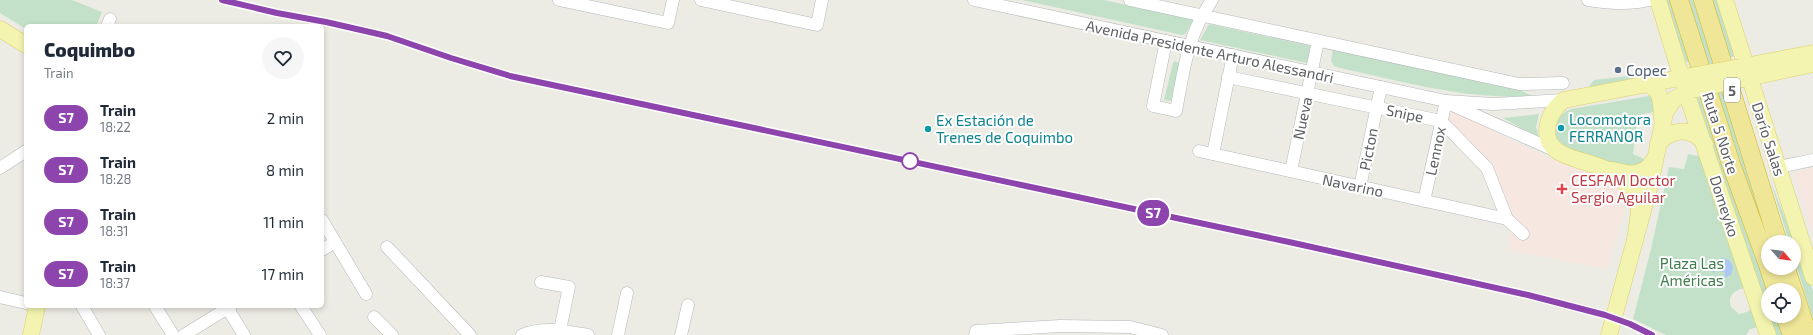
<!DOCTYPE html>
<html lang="en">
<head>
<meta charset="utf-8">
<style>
  body { margin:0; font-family:"Exo 2",sans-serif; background:#f6f6f7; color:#1f2937; height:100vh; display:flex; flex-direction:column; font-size:15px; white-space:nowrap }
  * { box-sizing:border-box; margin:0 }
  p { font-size:13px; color:#747a83 }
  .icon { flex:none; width:22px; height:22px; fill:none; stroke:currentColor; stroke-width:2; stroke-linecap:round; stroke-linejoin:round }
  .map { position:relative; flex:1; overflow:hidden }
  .side { position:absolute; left:24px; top:24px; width:300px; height:284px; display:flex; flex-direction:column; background:#fff; border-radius:6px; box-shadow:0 2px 6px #0003 }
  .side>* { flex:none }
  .badge { padding:0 8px; border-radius:13px; font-size:14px; line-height:26px }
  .needle { width:26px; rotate:118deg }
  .fabs { position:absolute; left:1761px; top:235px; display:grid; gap:8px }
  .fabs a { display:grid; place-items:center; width:40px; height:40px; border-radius:50%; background:#fff; box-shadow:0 2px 6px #0003; font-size:20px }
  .map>.badge { position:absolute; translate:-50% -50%; box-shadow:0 0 0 2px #fff }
  .round { display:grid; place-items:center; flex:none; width:42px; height:42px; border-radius:21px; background:#f6f6f7 }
  .summary { display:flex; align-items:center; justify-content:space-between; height:68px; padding:0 20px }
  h1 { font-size:19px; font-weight:800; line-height:30px }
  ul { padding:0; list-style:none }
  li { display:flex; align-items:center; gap:12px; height:52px; padding:0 20px }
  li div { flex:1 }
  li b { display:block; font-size:15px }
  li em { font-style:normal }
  li .badge { min-width:44px; font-weight:700; text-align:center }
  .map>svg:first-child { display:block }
</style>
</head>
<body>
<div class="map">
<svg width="1813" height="335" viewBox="0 0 1813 335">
  <rect width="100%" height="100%" fill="#ecece4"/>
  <g fill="#f7e7e1">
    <path d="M1448 109 1542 155 1608 179 1630 193 1607 269 1508 250 1511 218 1489 165 1445 121Z"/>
    <path d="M1813 168V234L1794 177 1797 171Z"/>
  </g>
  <g fill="#c3e1c8">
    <path d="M0 0H72L102 12 96 26H26V29L0 13Z"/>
    <path d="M1022 0H1103L1194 19 1186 33 1182 35Z"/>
    <path d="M1664 0H1673L1693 61 1686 62Z"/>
    <path d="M1685 0H1697L1771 242 1768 246Z"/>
    <path d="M1712 0H1721L1738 56 1730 57Z"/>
    <path d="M1209 24 1310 46 1312 48 1309 61 1307 63 1200 40Z"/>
    <path d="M1333 49 1516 88 1532 96C1467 100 1404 82 1340 68L1334 66 1331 61Z"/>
    <path d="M1175 61 1179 63 1171 101 1164 100 1173 63Z"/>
    <path d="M1629 76 1633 79 1588 88 1594 80Z"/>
    <path d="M1649 96 1654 98V112L1638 115 1633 154 1646 160 1631 169C1614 164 1573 155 1561 144 1556 140 1554 133 1555 127 1557 118 1563 112 1571 109Z"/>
    <path d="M1703 96 1743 224 1768 292V315L1697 98Z"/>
    <path d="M1539 114 1536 127 1539 138 1503 118Z"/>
    <path d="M1688 154 1703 157 1744 288C1734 290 1727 296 1731 307L1739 314 1747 312 1752 308 1758 327 1750 329 1746 335H1666L1633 319 1651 249 1669 167 1684 169Z"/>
    <path d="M1770 179 1813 291V319L1794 258V242H1789Z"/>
    <path d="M1768 316H1776L1784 335H1775Z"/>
  </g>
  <path fill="#adc9f3" d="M1722 258 1729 260 1733 266 1731 275 1724 278 1725 272 1716 271 1713 273V268L1715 262Z"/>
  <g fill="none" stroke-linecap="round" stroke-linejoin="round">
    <g stroke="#b6b8bc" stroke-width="13">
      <g id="minor">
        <path d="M559 0 668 23 673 0"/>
        <path d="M701 0 817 25 822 0"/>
        <path d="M974 0 1446 101 1493 104 1564 100"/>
        <path d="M1130 0 1519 84 1563 83"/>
        <path d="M1588 0C1609 3 1628 5 1649 0"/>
        <path d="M107 26 110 19"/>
        <path d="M1166 41 1153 106 1176 111C1184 69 1187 36 1212 0"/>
        <path d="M1228 77 1441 121 1487 168 1507 219 1523 234"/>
        <path d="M1450 104 1556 151"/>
        <path d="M1199 151 1507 219"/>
        <path d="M1213 154 1233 55"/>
        <path d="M1778 167 1813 160"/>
        <path d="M0 168 26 151"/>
        <path d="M1291 171 1318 41"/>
        <path d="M1360 187 1381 87"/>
        <path d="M1424 201 1446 101"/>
        <path d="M322 220 366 294"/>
        <path d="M387 247 470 335"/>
        <path d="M322 250 335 242"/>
        <path d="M541 282 569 287 560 330"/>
        <path d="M0 297 26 303"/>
        <path d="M82 306 99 335"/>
        <path d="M155 306 173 335"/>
        <path d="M226 306 244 335"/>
        <path d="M301 306 320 335"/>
        <path d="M374 317 392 335"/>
        <path d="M184 335 231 306"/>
        <path d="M522 335C544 326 565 331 588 335"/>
        <path d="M618 335 627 293"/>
        <path d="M681 335 688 305"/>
        <path d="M975 335 976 331 1060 326 1130 327 1162 335"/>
      </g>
    </g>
    <g stroke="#ded06b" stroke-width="17">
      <g id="major">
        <path d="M1658 0 1686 92 1768 335"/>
        <path d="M1725 0 1813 277"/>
        <path d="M0 29 26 45"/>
        <path d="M1740 67 1813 53"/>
        <path d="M1742 79 1813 64"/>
        <path d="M1647 84C1663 90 1661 105 1662 119"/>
        <path d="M1658 144C1671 128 1692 127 1705 144"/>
        <path d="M1612 170C1630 175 1645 177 1655 158"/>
        <path d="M1635 241C1637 223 1644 202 1631 187 1622 180 1613 172 1603 168 1589 162 1572 160 1559 152 1538 140 1548 111 1564 100L1690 76"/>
        <path d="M31 335 37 306"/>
        <path d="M1609 335 1650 185 1665 113 1674 99 1692 90"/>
      </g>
    </g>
    <g stroke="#d2b61e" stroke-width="19">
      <g id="highway">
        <path d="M1679 0 1731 164 1768 265"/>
        <path d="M1703 0 1778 242"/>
        <path d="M1769 268 1776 290"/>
        <path d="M1786 268 1793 290"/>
        <path d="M1794 292 1808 335"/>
        <path d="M1785 316 1792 335"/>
      </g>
    </g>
    <use href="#minor" stroke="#fff" stroke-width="12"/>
    <use href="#major" stroke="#f4f4b1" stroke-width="16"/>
    <use href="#highway" stroke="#efe698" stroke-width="18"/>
    <path stroke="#b3b4b4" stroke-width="3" stroke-dasharray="1 5" stroke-linecap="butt" d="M222 0 277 13 326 22 387 36 451 58 510 76 1289 242 1515 292 1605 315 1630 324 1652 335"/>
    <g stroke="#ded06b" stroke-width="17" stroke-linecap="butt">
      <g id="major-bridge">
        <path d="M1690 76 1740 67"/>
        <path d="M1692 90 1742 79"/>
      </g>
    </g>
    <use href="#major-bridge" stroke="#f4f4b1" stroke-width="16"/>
  </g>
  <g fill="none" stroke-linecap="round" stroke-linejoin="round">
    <g stroke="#fff" stroke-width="9">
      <path id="line" d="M222 0 277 13 326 22 387 36 451 58 510 76 1289 242 1528 295 1605 315 1630 324 1652 335"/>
    </g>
    <use href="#line" stroke="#8e44ad" stroke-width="6"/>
  </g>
  <circle fill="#5c6f8a" stroke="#fff" stroke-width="1.5" cx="1618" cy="70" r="4"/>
  <g fill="#0f9aa8" stroke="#fff" stroke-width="1.5">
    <circle cx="1561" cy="128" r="4"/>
    <circle cx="928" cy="129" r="4"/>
  </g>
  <circle fill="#fff" stroke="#8e44ad" stroke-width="2" cx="910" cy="161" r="8"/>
  <path fill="#e0444e" stroke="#fff" stroke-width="1.5" d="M1560 183h4v4h4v4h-4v4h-4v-4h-4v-4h4z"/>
  <g text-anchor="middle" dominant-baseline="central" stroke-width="4" stroke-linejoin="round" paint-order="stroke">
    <rect fill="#fff" stroke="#8d8e91" stroke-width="1" x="1724" y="78" width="16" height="24" rx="3"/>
    <g font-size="14" font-weight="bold" fill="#5c5e62">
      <text x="1732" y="90">5</text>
    </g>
    <g font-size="15" fill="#5c5e62" stroke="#fff">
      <text transform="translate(1210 51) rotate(12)">Avenida Presidente Arturo Alessandri</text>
      <text transform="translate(1405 113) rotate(12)">Snipe</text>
      <text transform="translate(1302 118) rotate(-78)">Nueva</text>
      <text transform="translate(1721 133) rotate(72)">Ruta 5 Norte</text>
      <text transform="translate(1769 139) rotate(72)">Darío Salas</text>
      <text transform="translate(1368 149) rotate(-79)">Picton</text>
      <text transform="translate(1435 151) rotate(-78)">Lennox</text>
      <text transform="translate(1353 185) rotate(12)">Navarino</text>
      <text transform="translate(1725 206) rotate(72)">Domeyko</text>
    </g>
    <g font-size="15" fill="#4e5e75" stroke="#fff" text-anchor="start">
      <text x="1626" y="70">Copec</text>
    </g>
    <g font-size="15" fill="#0d838f" stroke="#fff" text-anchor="start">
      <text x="1569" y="119">Locomotora<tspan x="1569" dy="17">FERRANOR</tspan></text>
      <text x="936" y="120">Ex Estación de<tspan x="936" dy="17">Trenes de Coquimbo</tspan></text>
    </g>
    <g font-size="15" fill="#be3a42" stroke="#fff" text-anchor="start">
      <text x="1571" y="180">CESFAM Doctor<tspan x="1571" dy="17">Sergio Aguilar</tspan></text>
    </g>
    <g font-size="15" fill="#407d4c" stroke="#fff">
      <text x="1692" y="263">Plaza Las<tspan x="1692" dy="17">Américas</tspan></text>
    </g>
  </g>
</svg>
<div class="fabs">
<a><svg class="needle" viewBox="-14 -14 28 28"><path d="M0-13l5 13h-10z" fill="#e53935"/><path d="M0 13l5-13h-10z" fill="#747a83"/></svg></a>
<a><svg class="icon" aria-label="locate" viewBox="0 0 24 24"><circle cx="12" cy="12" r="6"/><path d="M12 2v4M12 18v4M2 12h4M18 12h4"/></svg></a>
</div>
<b class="badge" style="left:1153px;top:213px;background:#8e44ad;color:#fff">S7</b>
<section class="side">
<div class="summary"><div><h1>Coquimbo</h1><p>Train</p></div><a class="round"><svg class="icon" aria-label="heart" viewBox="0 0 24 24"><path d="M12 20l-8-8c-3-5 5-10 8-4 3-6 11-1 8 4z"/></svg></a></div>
<ul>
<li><span class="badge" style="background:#8e44ad;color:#fff">S7</span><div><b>Train</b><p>18:22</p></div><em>2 min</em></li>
<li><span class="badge" style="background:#8e44ad;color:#fff">S7</span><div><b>Train</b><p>18:28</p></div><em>8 min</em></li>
<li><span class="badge" style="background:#8e44ad;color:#fff">S7</span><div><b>Train</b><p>18:31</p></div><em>11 min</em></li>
<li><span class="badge" style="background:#8e44ad;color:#fff">S7</span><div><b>Train</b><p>18:37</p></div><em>17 min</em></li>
</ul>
</section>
</div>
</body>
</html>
